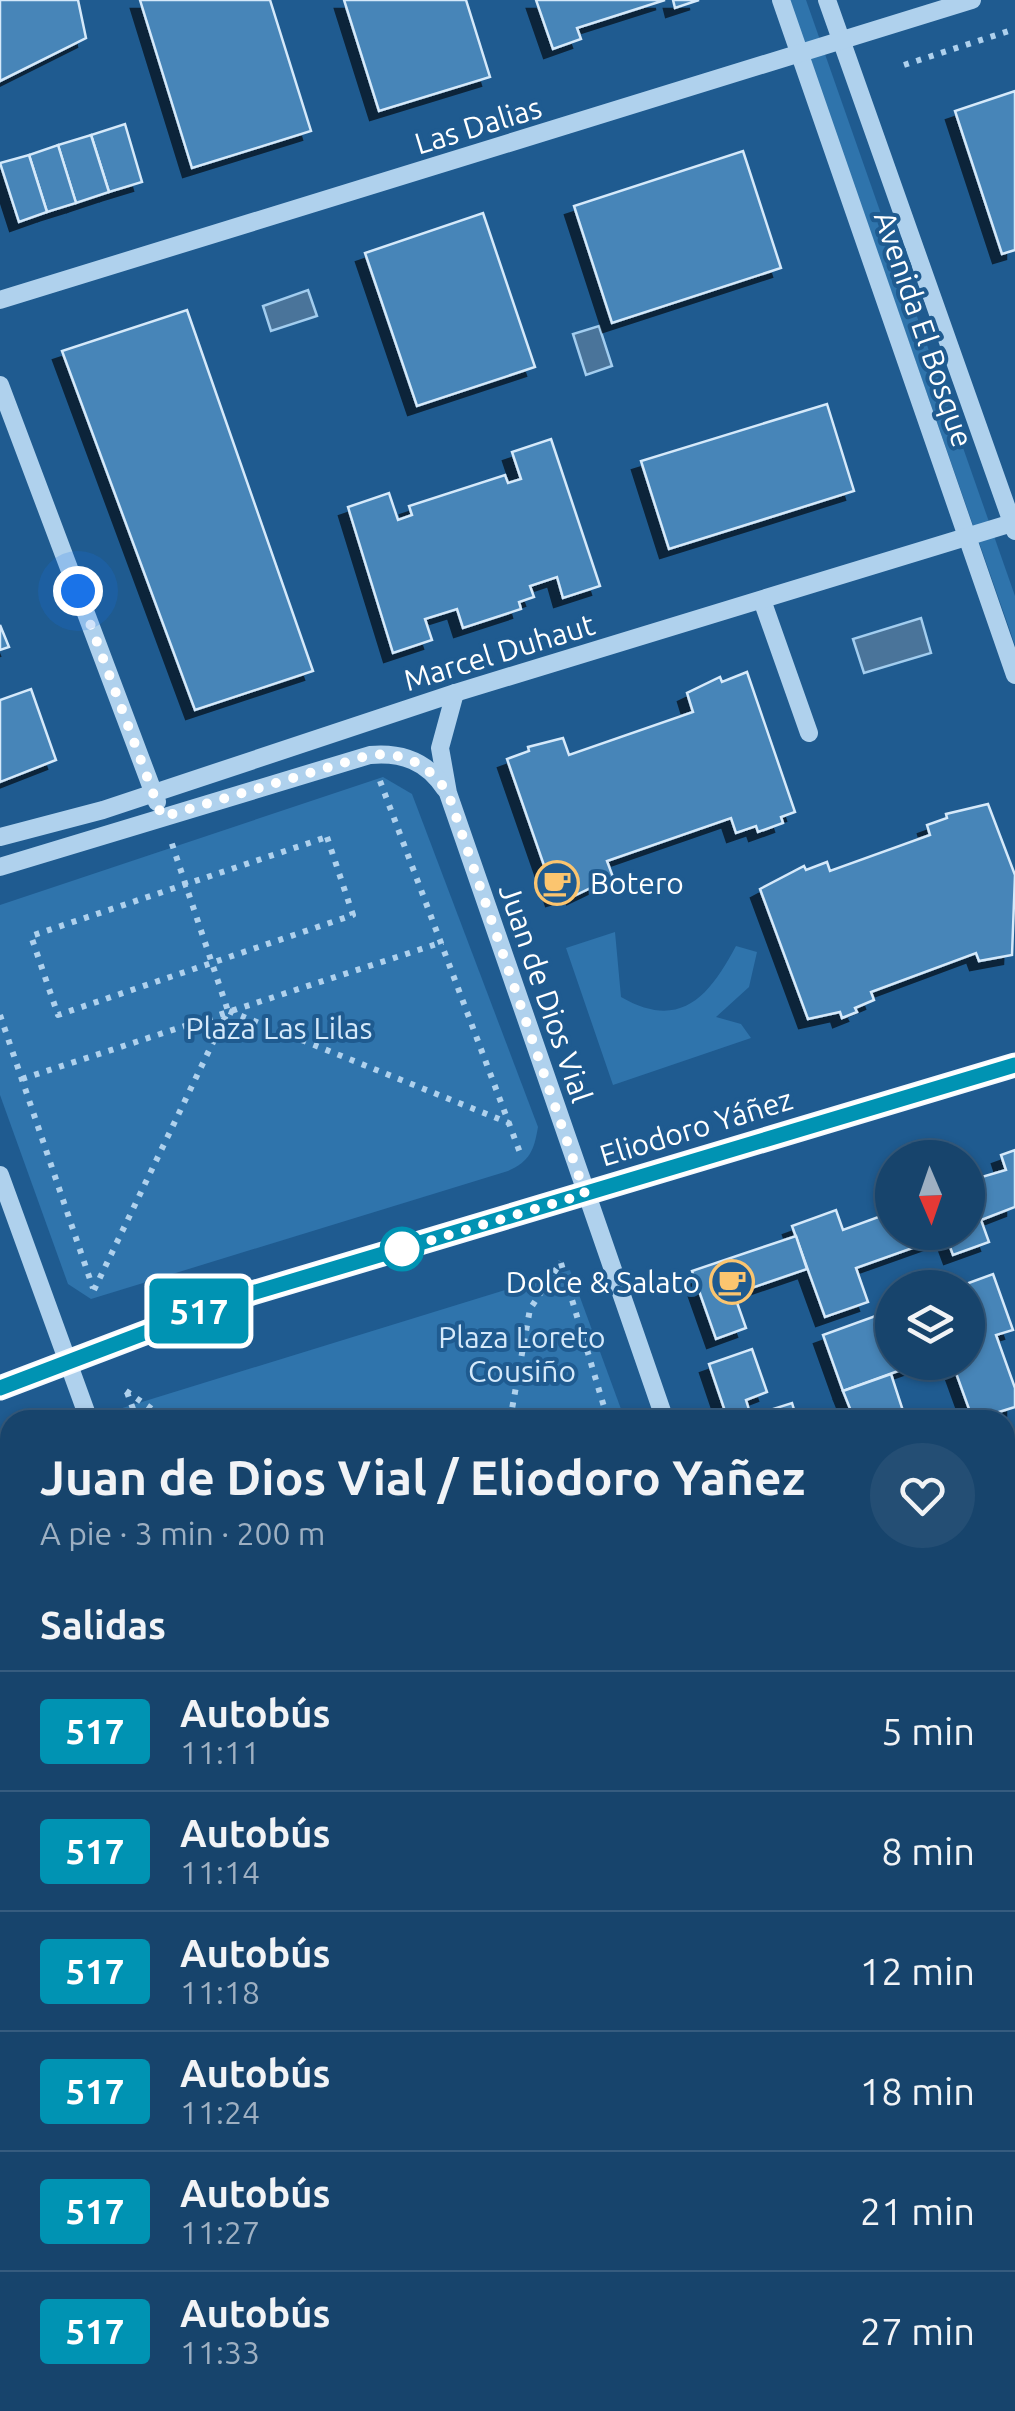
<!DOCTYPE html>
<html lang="es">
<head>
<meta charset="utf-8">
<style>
  body { margin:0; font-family:Ubuntu,sans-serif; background:#244e74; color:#f1f3f6; height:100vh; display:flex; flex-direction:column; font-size:38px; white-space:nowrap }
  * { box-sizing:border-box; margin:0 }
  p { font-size:32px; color:#9eb0c2 }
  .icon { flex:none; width:55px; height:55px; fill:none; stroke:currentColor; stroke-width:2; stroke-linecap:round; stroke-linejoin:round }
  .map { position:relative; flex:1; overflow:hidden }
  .details { position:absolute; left:0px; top:1410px; width:1015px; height:1002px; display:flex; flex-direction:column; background:#17446c; border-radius:30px 30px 0 0; box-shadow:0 2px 8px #0004,0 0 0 2px #365c7f }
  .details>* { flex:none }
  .badge { padding:0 20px; border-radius:8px; font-size:35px; line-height:65px }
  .needle { width:65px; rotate:178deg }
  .controls { position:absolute; left:875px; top:1140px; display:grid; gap:20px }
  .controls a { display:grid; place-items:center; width:110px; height:110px; border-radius:50%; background:#17446c; box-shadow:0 2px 8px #0004,0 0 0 2px #365c7f; font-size:50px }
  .you { position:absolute; width:50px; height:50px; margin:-25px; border:8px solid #fff; border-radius:50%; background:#1a73e8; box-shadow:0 0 0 15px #1a73e833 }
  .map>.badge { position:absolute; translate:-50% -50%; box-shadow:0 0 0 5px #fff }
  h2 { padding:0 40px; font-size:38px; line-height:90px }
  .round { display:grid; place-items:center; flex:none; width:105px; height:105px; border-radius:52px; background:#244e74 }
  .headline { display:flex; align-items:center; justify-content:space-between; height:170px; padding:0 40px }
  h1 { font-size:48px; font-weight:600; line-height:75px }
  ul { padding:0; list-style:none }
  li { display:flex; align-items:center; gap:30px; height:120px; padding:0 40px; border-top:2px solid #365c7f }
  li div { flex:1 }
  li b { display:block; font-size:38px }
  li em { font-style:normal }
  li .badge { min-width:110px; font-weight:700; text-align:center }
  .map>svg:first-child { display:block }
</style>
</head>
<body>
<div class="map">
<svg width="1015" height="2411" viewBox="0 0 1015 2411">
  <defs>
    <filter id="shadow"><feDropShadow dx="-9" dy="9" stdDeviation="0" flood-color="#0009"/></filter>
  </defs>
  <rect width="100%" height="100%" fill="#1f5b90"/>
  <g fill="#2f74ac">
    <path d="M789 0H806L1015 596V645Z"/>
    <path d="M383 777 412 794 538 1127C534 1150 530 1161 508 1171L91 1299 68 1284 0 1095V905Z"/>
    <path d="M615 932 621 997C680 1031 709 997 736 946L757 952 749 987 716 1017 741 1024 751 1038 613 1085 566 948Z"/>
    <path d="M570 1270 625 1420H119L116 1410Z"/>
    <path d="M461 2403H941L918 2411H464Z"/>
  </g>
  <g fill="#4a749a" stroke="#a2cdef" stroke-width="2.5">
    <path d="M308 290 317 316 271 331 263 306Z"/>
    <path d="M599 326 612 366 586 375 573 334Z"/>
    <path d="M921 618 931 653 864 673 853 639Z"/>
  </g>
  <g fill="#4785b8" stroke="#d5e9fa" stroke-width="2.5" filter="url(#shadow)">
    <path d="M0 0H78L86 38 0 81Z"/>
    <path d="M140 0H270L311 131 192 168Z"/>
    <path d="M344 0H466L490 77 379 111Z"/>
    <path d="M536 0H665L577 28 581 39 553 49Z"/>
    <path d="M673 0H699L675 8Z"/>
    <path d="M1015 91V250L1002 254 955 111Z"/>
    <path d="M125 124 142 182 109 192 91 135Z"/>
    <path d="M91 135 109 192 76 203 58 145Z"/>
    <path d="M58 145 76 203 47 212 29 155Z"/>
    <path d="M743 151 781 268 612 323 574 206Z"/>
    <path d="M29 155 47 212 19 222 0 163Z"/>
    <path d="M483 213 535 367 417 406 365 253Z"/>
    <path d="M187 310 313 671 195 710 62 351Z"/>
    <path d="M827 404 854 491 669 549 641 461Z"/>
    <path d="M551 439 600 586 563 598 557 577 530 586 534 597 519 602 521 609 463 628 457 609 425 619 432 640 393 653 348 507 389 493 398 520 412 515 409 506 505 475 508 483 521 479 512 452Z"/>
    <path d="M0 625 9 647 0 650Z"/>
    <path d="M747 672 795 812 781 817 783 823 758 832 756 826 736 833 731 818 607 861 613 877 576 895 575 891 555 897 507 759 529 751 528 747 563 738 569 755 693 712 687 693 720 677 722 682Z"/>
    <path d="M31 689 56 760 0 782V700Z"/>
    <path d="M988 804 1015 875 1012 955 979 961 976 953 871 992 874 1000 855 1008 857 1012 842 1018 840 1012 808 1019 760 889 804 866 806 870 827 862 830 871 930 835 927 825 947 818 946 814Z"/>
    <path d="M1015 1150V1207L981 1220 989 1242 953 1255 946 1236 856 1268 868 1302 825 1317 792 1226 836 1210 843 1230 892 1212V1232H968V1181L1006 1170 1001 1155Z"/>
    <path d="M796 1236 807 1269 734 1294 746 1328 716 1339 692 1271Z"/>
    <path d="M993 1274 1013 1330 996 1335 1015 1388V1407L973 1420 952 1362H968V1288H955Z"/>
    <path d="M892 1310V1362H923L843 1391 823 1335Z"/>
    <path d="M752 1349 767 1392 746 1400 751 1416 792 1403 797 1419 810 1414 812 1420H728L709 1364Z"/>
    <path d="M891 1374 906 1420H841L853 1416 843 1391Z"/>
    <path d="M10 1475V1607L0 1579V1478Z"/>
    <path d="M1015 1520V1591L1005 1594V1523Z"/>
    <path d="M10 1654V1733L0 1737V1658Z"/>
    <path d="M1005 1734 1015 1763V1948L1005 1951Z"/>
    <path d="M1015 1948V2042L1005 2011V1951Z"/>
    <path d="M10 1987V2231L0 2234V1990Z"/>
    <path d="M1015 2050V2102L1005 2093V2059Z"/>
    <path d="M10 2297V2358L0 2361V2300Z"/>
    <path d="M10 2401 138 2402 141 2411H0V2404Z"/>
    <path d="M224 2402H357L360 2411H227Z"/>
  </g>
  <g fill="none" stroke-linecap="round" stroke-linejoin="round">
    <g stroke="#afd1ed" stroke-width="6" stroke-dasharray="5 8" stroke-linecap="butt">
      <path d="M904 65 1015 29"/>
      <path d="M380 781 522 1158"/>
      <path d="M327 837 353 915 58 1015 31 936Z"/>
      <path d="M229 1011 509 1123"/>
      <path d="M0 1015 93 1288"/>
      <path d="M22 1079 443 942"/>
      <path d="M561 1263 608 1420"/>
      <path d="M94 1290 228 1011 171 841"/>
      <path d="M126 1391 168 1420"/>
      <path d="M127 1392 137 1420"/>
      <path d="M510 1420 530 1309 561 1262"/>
      <path d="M490 2402 493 2411"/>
      <path d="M751 2411 777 2402"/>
    </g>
    <g stroke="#afd1ed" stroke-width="18">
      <path d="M781 0 1015 675"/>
      <path d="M827 0 1015 531"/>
      <path d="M0 300 972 0"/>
      <path d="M0 385 157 802"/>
      <path d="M762 600 809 733"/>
      <path d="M455 693 440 748 448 793 665 1420"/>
      <path d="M0 837 103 810 455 693 1015 522"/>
      <path d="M0 867 370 755C402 752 427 761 445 789"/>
      <path d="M0 1175 89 1420"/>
      <path d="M0 1799 10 1795"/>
      <path d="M1005 2361 1015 2388"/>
      <path d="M438 2402 441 2411"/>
      <path d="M1002 2411 1015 2406"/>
    </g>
    <path stroke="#f5faff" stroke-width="25" d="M0 1388 239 1297 1015 1065"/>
  </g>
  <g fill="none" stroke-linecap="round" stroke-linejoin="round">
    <g stroke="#fff" stroke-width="22">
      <path id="line" d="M0 1388 239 1297 1015 1065"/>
    </g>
    <use href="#line" stroke="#0093b3" stroke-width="15"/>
    <path stroke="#fff" stroke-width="10" stroke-dasharray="0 18" d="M78 591 162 817 370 755C405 752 428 764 448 793L585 1194 402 1249"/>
  </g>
  <defs>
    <g id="cafe-ring" transform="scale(2.25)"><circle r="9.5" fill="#1f5b90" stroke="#fbc56f" stroke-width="1.5"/><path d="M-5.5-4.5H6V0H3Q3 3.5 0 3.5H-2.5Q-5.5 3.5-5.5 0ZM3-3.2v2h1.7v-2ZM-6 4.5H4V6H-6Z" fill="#fbc56f"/></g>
  </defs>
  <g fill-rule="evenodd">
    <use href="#cafe-ring" x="557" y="883"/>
    <use href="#cafe-ring" x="732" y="1282"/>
  </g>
  <circle fill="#fff" stroke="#0093b3" stroke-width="5" cx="402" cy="1249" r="20"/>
  <g text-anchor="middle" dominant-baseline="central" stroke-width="8" stroke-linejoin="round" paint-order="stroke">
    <g font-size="30" fill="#fff" stroke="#1f5b90">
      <text transform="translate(478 125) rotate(-17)">Las Dalias</text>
      <text transform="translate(924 329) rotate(71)">Avenida El Bosque</text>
      <text transform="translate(499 652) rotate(-17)">Marcel Duhaut</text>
      <text transform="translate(546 993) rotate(71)">Juan de Dios Vial</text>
      <text transform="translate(696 1127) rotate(-17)">Eliodoro Yáñez</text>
    </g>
    <g font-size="30" fill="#fff" stroke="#1f5b90" text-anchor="start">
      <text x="590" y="883">Botero</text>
      <text x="700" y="1282" text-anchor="end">Dolce &amp; Salato</text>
    </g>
    <g font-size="30" fill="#d5e9fa" stroke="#1f5b90">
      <text x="279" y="1028">Plaza Las Lilas</text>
      <text x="522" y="1337">Plaza Loreto<tspan x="522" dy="34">Cousiño</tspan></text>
    </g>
  </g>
</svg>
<div class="controls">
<a><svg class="needle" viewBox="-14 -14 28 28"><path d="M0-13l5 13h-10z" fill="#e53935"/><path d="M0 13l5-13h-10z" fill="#9eb0c2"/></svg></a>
<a><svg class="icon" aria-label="layers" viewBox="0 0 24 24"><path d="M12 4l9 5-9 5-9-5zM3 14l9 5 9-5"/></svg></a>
</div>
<div class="you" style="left:78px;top:591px"></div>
<b class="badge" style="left:199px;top:1311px;background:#0093b3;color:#fff">517</b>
<section class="details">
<div class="headline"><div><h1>Juan de Dios Vial / Eliodoro Yañez</h1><p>A pie · 3 min · 200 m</p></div><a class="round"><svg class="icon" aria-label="heart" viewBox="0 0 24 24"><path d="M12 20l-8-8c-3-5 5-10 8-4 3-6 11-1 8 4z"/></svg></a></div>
<h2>Salidas</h2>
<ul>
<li><span class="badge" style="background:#0093b3;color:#fff">517</span><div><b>Autobús</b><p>11:11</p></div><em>5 min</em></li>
<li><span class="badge" style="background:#0093b3;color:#fff">517</span><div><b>Autobús</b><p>11:14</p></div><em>8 min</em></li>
<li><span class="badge" style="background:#0093b3;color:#fff">517</span><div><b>Autobús</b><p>11:18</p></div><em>12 min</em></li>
<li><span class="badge" style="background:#0093b3;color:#fff">517</span><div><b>Autobús</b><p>11:24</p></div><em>18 min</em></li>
<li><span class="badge" style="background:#0093b3;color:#fff">517</span><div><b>Autobús</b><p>11:27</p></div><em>21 min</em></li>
<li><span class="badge" style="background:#0093b3;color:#fff">517</span><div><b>Autobús</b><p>11:33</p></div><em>27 min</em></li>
</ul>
</section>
</div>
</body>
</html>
